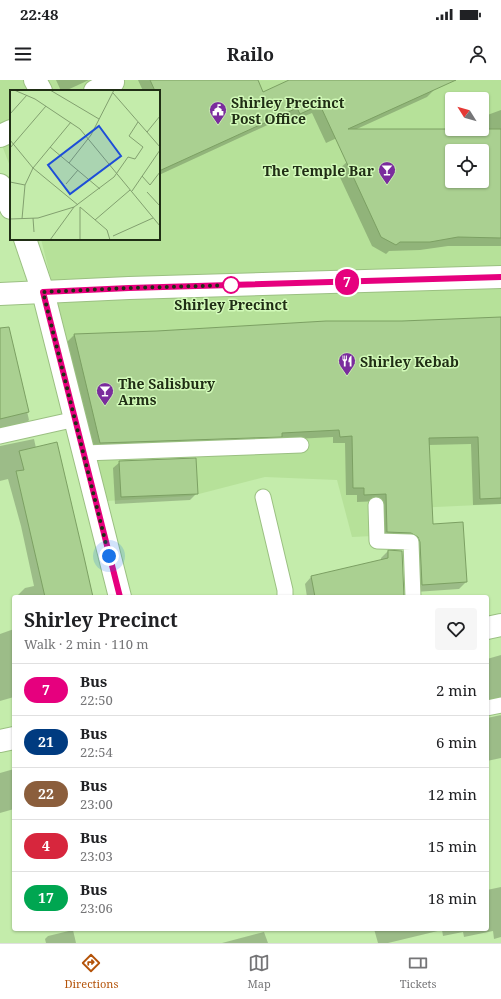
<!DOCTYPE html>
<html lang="en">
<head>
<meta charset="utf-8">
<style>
  body { margin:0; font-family:"Noto Serif",serif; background:#f6f6f6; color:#202124; height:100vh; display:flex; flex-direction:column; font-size:15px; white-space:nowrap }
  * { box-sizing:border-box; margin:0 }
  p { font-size:13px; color:#757577 }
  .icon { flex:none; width:22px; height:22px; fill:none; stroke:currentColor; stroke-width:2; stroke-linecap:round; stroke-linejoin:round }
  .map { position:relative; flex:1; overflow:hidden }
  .details { position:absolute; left:12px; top:515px; width:477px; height:336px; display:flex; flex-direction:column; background:#fff; border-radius:4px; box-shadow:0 1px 3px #0004 }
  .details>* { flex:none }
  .badge { padding:0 8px; border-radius:13px; font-size:14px; line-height:26px }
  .needle { width:26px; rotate:307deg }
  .buttons { position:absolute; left:445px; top:12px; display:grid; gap:8px }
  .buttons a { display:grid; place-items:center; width:44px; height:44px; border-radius:4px; background:#fff; box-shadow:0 1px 3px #0004; font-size:20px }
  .you { position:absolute; width:20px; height:20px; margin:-10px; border:3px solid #fff; border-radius:50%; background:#1a73e8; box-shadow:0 0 0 6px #1a73e833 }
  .map>.badge { position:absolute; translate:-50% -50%; box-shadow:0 0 0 2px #fff }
  .round { display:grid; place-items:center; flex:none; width:42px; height:42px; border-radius:4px; background:#f6f6f6 }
  .headline { display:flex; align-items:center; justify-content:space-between; height:68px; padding:0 12px }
  h1 { font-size:19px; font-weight:700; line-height:30px }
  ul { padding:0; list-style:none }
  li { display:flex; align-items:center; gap:12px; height:52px; padding:0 12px; border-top:1px solid #e0e0e0 }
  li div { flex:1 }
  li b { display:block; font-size:15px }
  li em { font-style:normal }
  li .badge { min-width:44px; font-weight:700; text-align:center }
  .status { display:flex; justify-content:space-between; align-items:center; height:28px; padding:0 20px; background:#fff; direction:ltr }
  .status svg { height:11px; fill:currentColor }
  header { display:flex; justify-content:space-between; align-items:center; height:52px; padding:0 12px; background:#fff; font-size:18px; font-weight:700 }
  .tab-bar { display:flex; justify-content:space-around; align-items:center; height:56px; border-top:1px solid #e0e0e0; background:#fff; font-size:11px; color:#757577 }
  .tab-bar a { display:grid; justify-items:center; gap:2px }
  .tab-bar .current { color:#b45309 }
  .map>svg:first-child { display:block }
</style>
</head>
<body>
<div class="status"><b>22:48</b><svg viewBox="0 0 49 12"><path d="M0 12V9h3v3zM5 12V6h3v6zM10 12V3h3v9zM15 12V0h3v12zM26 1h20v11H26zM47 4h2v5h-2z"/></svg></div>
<header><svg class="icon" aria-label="menu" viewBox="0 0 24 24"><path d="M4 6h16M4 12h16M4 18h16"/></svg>Railo<svg class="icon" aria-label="person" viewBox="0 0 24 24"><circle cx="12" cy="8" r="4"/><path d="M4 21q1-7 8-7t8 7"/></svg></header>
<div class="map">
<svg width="501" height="863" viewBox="0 0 501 863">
  <rect width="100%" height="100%" fill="#c4ecab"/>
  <path fill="#b6e199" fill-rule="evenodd" d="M0 0H501V424L414 428 416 454 352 457 337 400 265 397 191 416 106 421 41 159H159V11H11V89L0 60ZM452 19H482V49H452ZM452 71H482V101H452Z"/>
  <g fill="#0003" fill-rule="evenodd">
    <path d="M56 0H89L65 11H61Z"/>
    <path d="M138 0H257L263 13 292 0H431L435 9 427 17 326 63 312 33 291 42 289 35 159 95V11H143Z"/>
    <path d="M501 30V166H448L420 170 389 171 386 174 372 166 337 91 347 82 452 47V49H482V37ZM452 71H482V101H452Z"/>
    <path d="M501 238V424L473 425 471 364 428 365 432 445 466 502 459 509 415 512 404 460 380 459 379 421 357 422V415H346L345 363H333V357L93 370 67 262 74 255Z"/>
    <path d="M0 254 11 262 29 340 21 348 0 352Z"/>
    <path d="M34 359 36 368 93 517H18L17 516 25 508 34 506 21 446 8 399 0 401V366Z"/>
    <path d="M120 382 197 413 190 420 115 424 113 388Z"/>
    <path d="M388 471 401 472 403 517H307L305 504 311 497 381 481V478Z"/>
    <path d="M14 549V617L0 621V554Z"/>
    <path d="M501 575V678L487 681V638L501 635V633L487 626V579Z"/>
    <path d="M14 689V729L0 733V693Z"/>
    <path d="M501 807V857L494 859 493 851 464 857 463 852 443 856 442 850 388 863H378L374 849H487V810Z"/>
    <path d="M277 849H289L277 851Z"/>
    <path d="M73 850 76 863H46L45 859 48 856Z"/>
    <path d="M264 852 268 863H222Z"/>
  </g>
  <g fill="#aad091" stroke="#7ca063" fill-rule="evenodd">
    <path d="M150 0H258L263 12 289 0H456L348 49H501V158L458 157 430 162H400L396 165 381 157 320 25 300 34 297 28 159 91V11H155ZM452 71H482V101H452Z"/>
    <path d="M501 237V418L480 419 478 357 429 358 433 444 463 442 467 502 422 505 420 462 418 457 411 453 387 452 386 414 364 415V408H353L352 356 340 357 339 350 282 353V357L100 363 74 254 157 251 326 241H402Z"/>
    <path d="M9 247 29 332 0 339V248Z"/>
    <path d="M57 362 84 477 93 517H45L16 391 24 390 19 371Z"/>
    <path d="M196 378 198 414 121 417 119 381Z"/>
    <path d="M388 470 402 471 404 517H315L311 496 388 478Z"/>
  </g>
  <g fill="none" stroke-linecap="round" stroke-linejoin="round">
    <g stroke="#9bc082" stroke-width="17">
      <g id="service">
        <path d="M0 356 76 339"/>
        <path d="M84 373 301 365"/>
        <path d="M263 417 285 510V517"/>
        <path d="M376 425 377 461 411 462 413 517"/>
        <path d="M487 628 501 625"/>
      </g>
    </g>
    <g stroke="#9bc082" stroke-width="24">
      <g id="minor">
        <path d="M35 0 41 11"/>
        <path d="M95 11 113 2"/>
        <path d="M0 56 11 51"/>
        <path d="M43 212 120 517"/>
        <path d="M487 548 501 545"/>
        <path d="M0 661 14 658"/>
      </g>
    </g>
    <g stroke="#9bc082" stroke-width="24">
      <g id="tertiary">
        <path d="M0 105 11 128"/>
        <path d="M25 159 43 212"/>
      </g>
    </g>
    <g stroke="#9bc082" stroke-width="24">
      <path id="primary" d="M0 214 129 208 501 197"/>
    </g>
    <use href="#service" stroke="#fff" stroke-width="15"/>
    <use href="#minor" stroke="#fff" stroke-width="22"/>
    <use href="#tertiary" stroke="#fff" stroke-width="22"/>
    <use href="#primary" stroke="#fff" stroke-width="22"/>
  </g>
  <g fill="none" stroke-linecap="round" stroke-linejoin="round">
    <g stroke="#fff" stroke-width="9">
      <path id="line" d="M120 517 43 212 129 208 501 197"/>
    </g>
    <use href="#line" stroke="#e6007e" stroke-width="6"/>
    <path stroke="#202e15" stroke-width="4" stroke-dasharray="0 7.2" d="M109 476 43 212 129 208 236 205H231"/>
  </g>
  <defs>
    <g id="civic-pin" transform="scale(0.9)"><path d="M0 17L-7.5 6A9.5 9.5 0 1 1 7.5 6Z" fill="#7a2c9d" stroke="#d1f9b8"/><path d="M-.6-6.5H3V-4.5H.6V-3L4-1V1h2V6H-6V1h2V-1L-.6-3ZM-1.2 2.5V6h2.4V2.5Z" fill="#fff"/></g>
    <g id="bar-pin" transform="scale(0.9)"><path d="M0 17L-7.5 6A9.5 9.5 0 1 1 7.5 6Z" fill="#7a2c9d" stroke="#d1f9b8"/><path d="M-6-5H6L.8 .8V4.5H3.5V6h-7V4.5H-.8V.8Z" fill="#fff"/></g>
    <g id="restaurant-pin" transform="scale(0.9)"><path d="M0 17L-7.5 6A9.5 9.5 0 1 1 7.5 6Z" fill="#7a2c9d" stroke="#d1f9b8"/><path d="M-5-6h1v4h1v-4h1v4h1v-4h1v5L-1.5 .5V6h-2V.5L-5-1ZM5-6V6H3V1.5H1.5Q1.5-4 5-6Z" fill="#fff"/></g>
  </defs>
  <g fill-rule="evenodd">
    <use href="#civic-pin" x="218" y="30"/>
    <use href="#bar-pin" x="387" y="90"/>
    <use href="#restaurant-pin" x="347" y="281"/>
    <use href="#bar-pin" x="105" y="311"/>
  </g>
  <circle fill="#fff" stroke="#e6007e" stroke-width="2" cx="231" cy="205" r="8"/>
  <g text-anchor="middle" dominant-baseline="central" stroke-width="3" stroke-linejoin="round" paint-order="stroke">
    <g font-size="14" font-weight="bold" fill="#202e15" stroke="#d1f9b8" text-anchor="start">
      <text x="231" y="22">Shirley Precinct<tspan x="231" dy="16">Post Office</tspan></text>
      <text x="374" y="90" text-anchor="end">The Temple Bar</text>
      <text x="360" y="281">Shirley Kebab</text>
      <text x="118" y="303">The Salisbury<tspan x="118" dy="16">Arms</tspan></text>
    </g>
    <g font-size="14" font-weight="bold" fill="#202e15" stroke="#d1f9b8">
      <text x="231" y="224">Shirley Precinct</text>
    </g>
  </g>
  <g transform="translate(10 10)">
    <rect width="150" height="150" fill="#c4ecab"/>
    <path fill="none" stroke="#82a06f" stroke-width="1" d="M4 0 25 9 70 39 150 136M40 0 89 29M103 3 150 57M0 24 17 5M137 42 150 26M0 50 23 78 68 115M40 57 90 99M0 58 36 16M59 73 81 45 104 0M132 86 140 95 150 82M0 92 15 95M56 94 68 80M122 101 150 60M137 102 150 116M23 128 24 142M0 129 28 128 64 117M12 129 15 95 23 78 61 32M85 130 120 100M103 146 143 128M40 150 64 117 104 87 118 67 125 69 133 57 119 46 128 32M70 150V117L97 140 100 150"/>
    <path fill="#1d4ed8" fill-opacity="0.15" stroke="#1d4ed8" stroke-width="2" d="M89 36 111 66 60 104 38 75Z"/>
    <rect width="150" height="150" fill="none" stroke="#202e15" stroke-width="2"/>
  </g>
</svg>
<div class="buttons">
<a><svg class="needle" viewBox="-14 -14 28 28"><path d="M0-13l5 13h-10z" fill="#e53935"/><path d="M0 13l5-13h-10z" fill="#757577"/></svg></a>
<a><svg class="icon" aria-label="locate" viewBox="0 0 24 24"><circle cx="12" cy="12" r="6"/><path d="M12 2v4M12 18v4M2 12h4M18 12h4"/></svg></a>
</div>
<div class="you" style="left:109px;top:476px"></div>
<b class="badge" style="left:347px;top:202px;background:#e6007e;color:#fff">7</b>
<section class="details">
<div class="headline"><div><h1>Shirley Precinct</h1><p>Walk · 2 min · 110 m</p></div><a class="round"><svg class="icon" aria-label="heart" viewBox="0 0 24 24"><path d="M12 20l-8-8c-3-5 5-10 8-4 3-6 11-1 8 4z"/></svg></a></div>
<ul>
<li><span class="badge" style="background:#e6007e;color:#fff">7</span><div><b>Bus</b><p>22:50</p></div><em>2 min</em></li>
<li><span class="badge" style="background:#003b80;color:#fff">21</span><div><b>Bus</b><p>22:54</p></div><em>6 min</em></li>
<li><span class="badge" style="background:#8b5e3c;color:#fff">22</span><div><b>Bus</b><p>23:00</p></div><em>12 min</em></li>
<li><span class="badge" style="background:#d7263d;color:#fff">4</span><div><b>Bus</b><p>23:03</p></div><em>15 min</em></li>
<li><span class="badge" style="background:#00a651;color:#fff">17</span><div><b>Bus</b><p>23:06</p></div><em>18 min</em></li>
</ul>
</section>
</div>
<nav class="tab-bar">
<a class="current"><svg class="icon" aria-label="directions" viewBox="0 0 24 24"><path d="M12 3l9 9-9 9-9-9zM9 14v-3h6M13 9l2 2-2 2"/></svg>Directions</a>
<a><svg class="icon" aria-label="map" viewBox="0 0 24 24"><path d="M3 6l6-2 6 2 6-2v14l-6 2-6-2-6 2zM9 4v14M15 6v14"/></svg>Map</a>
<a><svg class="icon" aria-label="tickets" viewBox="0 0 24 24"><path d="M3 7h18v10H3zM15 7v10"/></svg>Tickets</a>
</nav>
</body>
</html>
